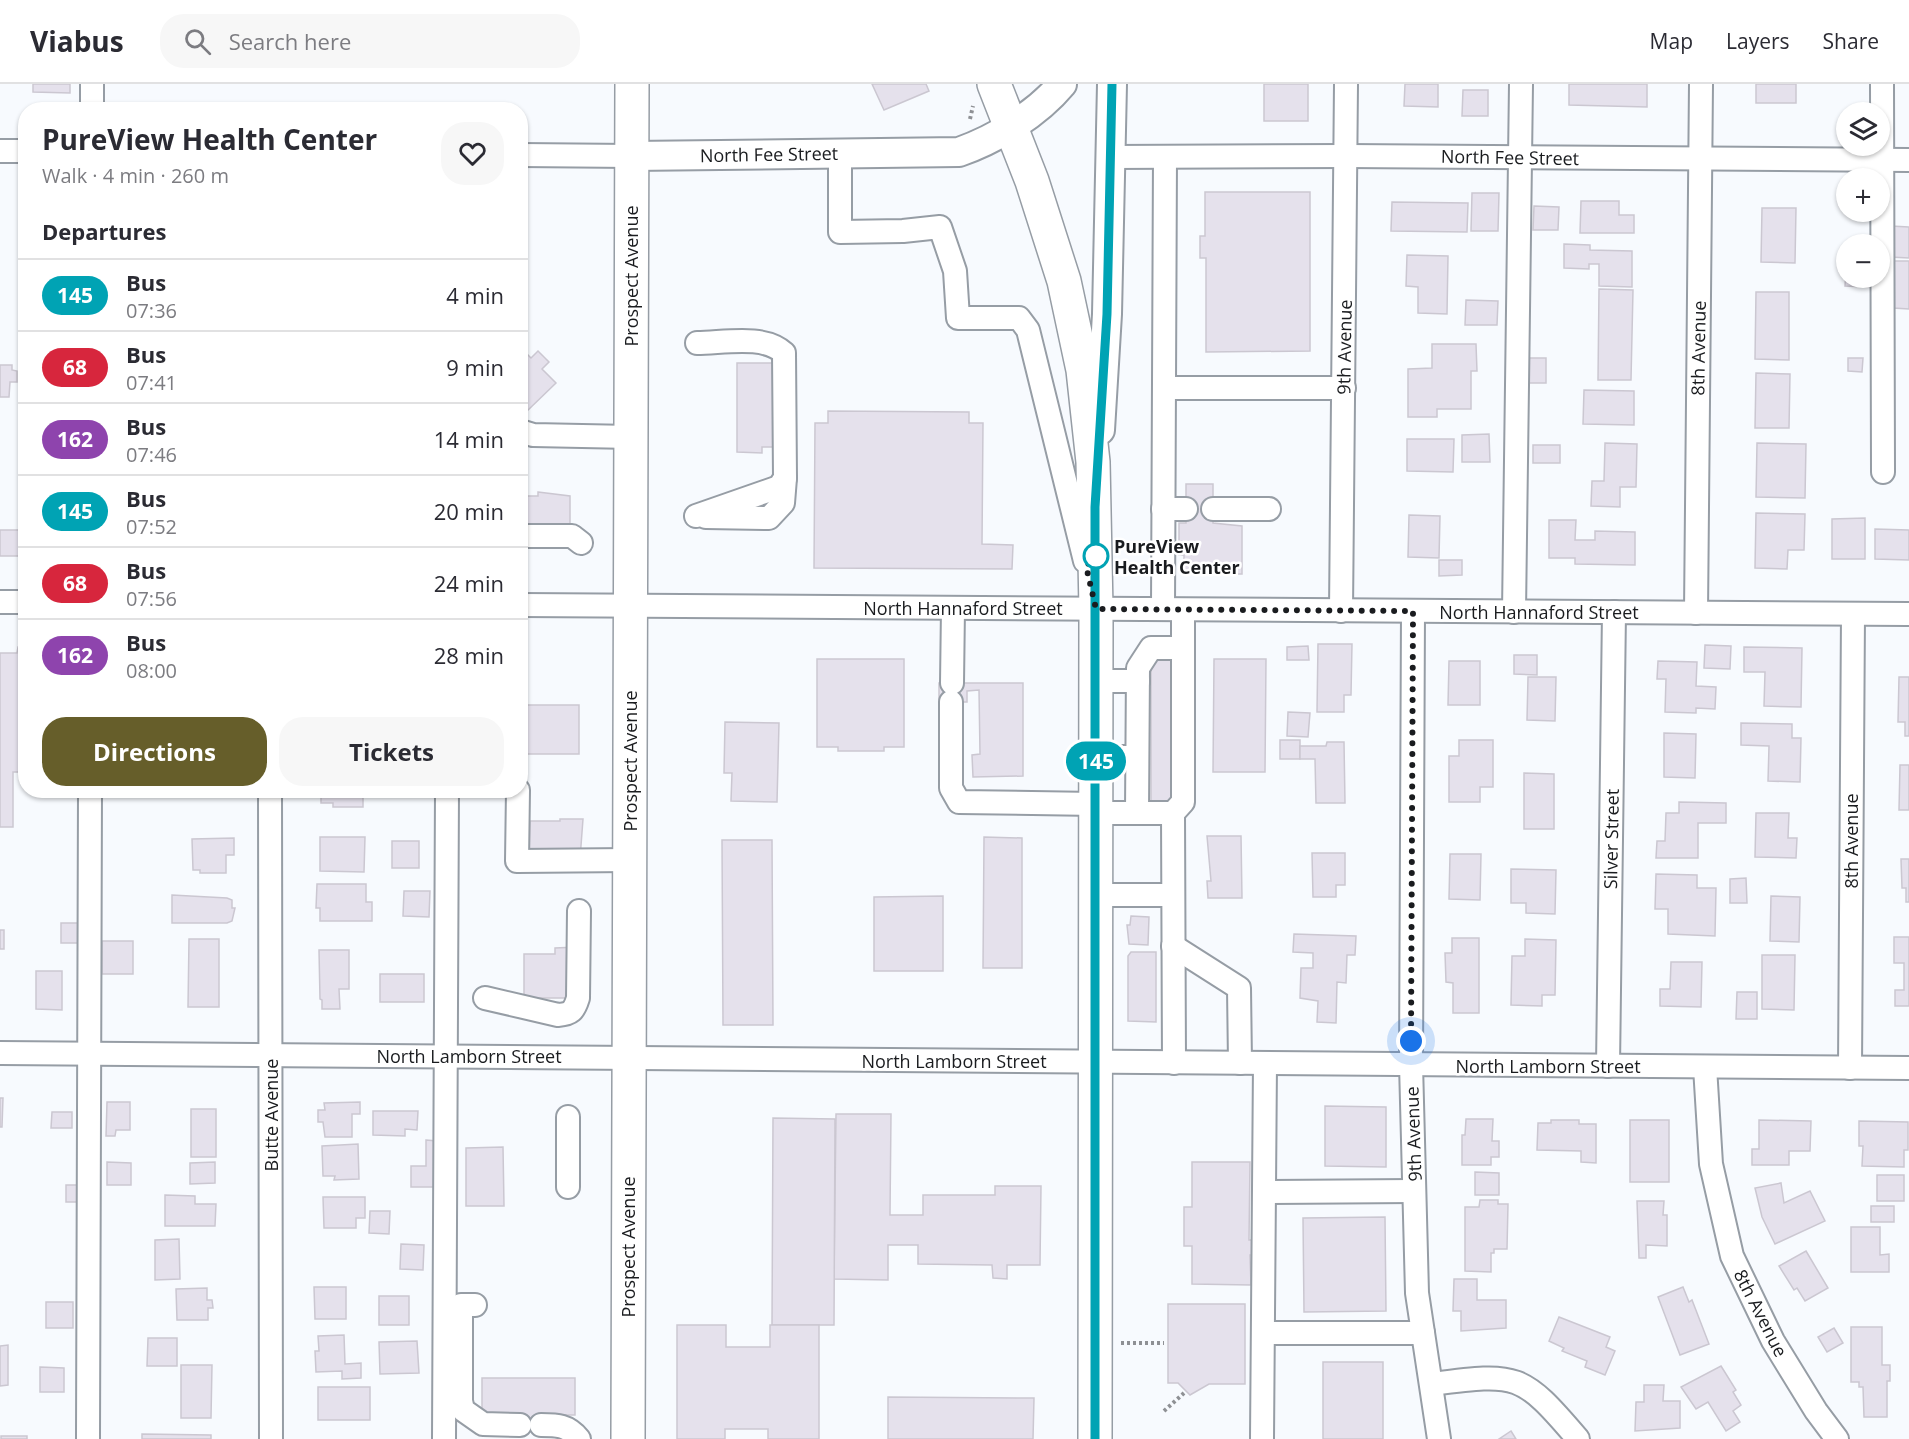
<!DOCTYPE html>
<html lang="en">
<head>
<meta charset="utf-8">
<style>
  body { margin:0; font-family:"Open Sans",sans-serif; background:#f7f7f7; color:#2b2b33; height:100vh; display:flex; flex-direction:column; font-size:22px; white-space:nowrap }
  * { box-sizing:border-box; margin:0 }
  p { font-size:20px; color:#7c7c81 }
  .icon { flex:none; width:33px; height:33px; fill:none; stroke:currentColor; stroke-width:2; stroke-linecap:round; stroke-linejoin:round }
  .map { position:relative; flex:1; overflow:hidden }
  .panel { position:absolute; left:18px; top:18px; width:510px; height:696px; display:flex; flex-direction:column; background:#fff; border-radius:24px; box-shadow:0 2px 4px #0004 }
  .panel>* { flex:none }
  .badge { padding:0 12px; border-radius:20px; font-size:21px; line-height:39px }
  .controls { position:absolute; left:1836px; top:18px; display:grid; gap:12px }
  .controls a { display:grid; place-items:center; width:54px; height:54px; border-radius:50%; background:#fff; box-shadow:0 2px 4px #0004; font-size:30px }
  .you { position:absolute; width:30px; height:30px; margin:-15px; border:4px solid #fff; border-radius:50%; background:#1a73e8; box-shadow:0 0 0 9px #1a73e833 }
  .map>.badge { position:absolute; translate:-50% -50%; box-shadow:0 0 0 3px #fff }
  h2 { padding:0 24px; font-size:22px; line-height:54px }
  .round { display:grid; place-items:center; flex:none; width:63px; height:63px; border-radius:24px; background:#f7f7f7 }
  .summary { display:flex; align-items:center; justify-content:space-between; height:102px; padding:0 24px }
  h1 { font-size:28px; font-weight:700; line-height:45px }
  .cta { display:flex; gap:12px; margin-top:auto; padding:12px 24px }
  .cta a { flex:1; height:69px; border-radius:24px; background:#665e2a; color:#fff; font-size:24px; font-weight:700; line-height:69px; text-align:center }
  .cta a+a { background:#f7f7f7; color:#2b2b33 }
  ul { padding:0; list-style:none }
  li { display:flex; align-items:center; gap:18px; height:72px; padding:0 24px; border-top:2px solid #e1e1e2 }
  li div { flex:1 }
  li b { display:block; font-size:22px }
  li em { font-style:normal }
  li .badge { min-width:66px; font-weight:700; text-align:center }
  header { display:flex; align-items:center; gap:36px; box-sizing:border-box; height:84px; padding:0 30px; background:#fff; border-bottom:2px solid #e1e1e2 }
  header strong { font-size:28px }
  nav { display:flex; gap:33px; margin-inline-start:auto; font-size:21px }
  .search { width:420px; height:54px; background:#f7f7f7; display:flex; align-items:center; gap:15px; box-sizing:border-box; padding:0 21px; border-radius:24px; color:#7c7c81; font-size:22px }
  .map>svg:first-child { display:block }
</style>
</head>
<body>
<header>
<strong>Viabus</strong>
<div class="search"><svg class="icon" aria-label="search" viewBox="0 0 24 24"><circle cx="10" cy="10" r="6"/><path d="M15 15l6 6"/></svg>Search here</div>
<nav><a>Map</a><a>Layers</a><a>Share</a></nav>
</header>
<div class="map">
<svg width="1909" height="1355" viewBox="0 0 1909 1355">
  <rect width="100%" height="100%" fill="#f7fafe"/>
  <g fill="#e5e1ec" stroke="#cbc7d1" stroke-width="1.5">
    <path d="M33 0H70V9L33 8Z"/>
    <path d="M872 0H926L929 7 884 26Z"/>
    <rect x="1264" y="0" width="44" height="37"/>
    <path d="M1405 0H1438V23L1404 22Z"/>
    <path d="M1569 0H1647V23L1569 21Z"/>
    <rect x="1756" y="0" width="40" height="19"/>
    <path d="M1463 6H1488V32H1462Z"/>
    <path d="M1205 108H1310V267L1206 268V174H1200V152H1205Z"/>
    <path d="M1472 109H1499L1498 147H1471Z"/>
    <path d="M1581 117H1619V131H1634V149H1580Z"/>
    <path d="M1392 118 1468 119 1467 148 1391 147Z"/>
    <path d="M1534 122 1559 123 1558 146H1533Z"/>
    <path d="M1762 124H1796L1795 179 1761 178Z"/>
    <path d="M1891 142 1909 143V174L1890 173Z"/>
    <path d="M1564 160 1590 161V166L1632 167V203L1599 202V180H1589V185L1564 184Z"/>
    <path d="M1407 171 1448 172 1447 230 1418 229V203L1406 202Z"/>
    <path d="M20 177H26V191H21Z"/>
    <path d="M1894 177H1909V225L1893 224Z"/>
    <path d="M1846 185V194H1870L1869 203 1845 202Z"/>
    <path d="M1599 205 1633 206 1631 296H1598Z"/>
    <path d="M1756 208H1789V276L1755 275Z"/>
    <path d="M1466 216 1498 217 1497 241H1465Z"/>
    <path d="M1432 260H1476L1477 287H1471V325H1437V333H1408V285L1432 284Z"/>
    <path d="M520 263 531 274 538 267 549 278 542 285 556 299 526 328 520 322Z"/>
    <path d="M1529 274H1546V299H1528Z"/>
    <path d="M1848 274H1863L1862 288 1848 287Z"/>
    <path d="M737 279H779V363H762V369L737 368Z"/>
    <path d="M0 281H12V286L17 287V298H10L9 313H0Z"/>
    <path d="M1756 289 1790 290 1789 344H1755Z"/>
    <path d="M1584 306 1634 307V341L1583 340Z"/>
    <path d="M828 327 969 328V339H983L982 460 1013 461 1012 485 814 484 815 339H828Z"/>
    <path d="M1489 350 1490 378H1462V351Z"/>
    <path d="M1407 355H1454L1453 388 1407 387Z"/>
    <path d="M1605 359 1637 360 1636 403H1620V423L1591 422 1592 397H1604Z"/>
    <path d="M1757 359 1806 360 1805 414 1756 413Z"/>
    <rect x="1533" y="361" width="27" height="18"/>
    <path d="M1186 400H1213V439L1242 442V490H1197V487H1184V471H1179V439H1186Z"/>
    <path d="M538 408 570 412V445H520V412H538Z"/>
    <path d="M1756 429 1805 430 1804 466H1788L1787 485 1755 484Z"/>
    <path d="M1409 431 1440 432 1439 474 1408 473Z"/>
    <path d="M1865 434V475H1832V435Z"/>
    <path d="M1549 436H1576L1575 456H1595V447L1635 448V481L1575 480V474H1549Z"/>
    <path d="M1875 445 1909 446V476L1875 475Z"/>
    <rect x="0" y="446" width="26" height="26"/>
    <path d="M1439 476H1462V491L1439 492Z"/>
    <path d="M1318 560H1352L1351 611H1344V628H1317Z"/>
    <path d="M1705 561 1731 562 1730 585 1704 584Z"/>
    <path d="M1308 562 1309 576H1287V563Z"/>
    <path d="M18 563H26V688H13V743H0V569H17Z"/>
    <path d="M1744 563 1802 564 1801 623 1764 622 1765 588H1744Z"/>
    <path d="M1514 571H1537V591L1514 590Z"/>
    <path d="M1151 572H1176L1172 719H1151Z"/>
    <path d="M817 575H904V663H884V667H838V663H817Z"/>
    <path d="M1214 575H1266L1265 688H1213Z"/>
    <path d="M1449 577H1480V621H1448Z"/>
    <path d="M1658 577 1697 578 1696 602 1716 603 1715 625 1696 624V629L1665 628 1666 595H1657Z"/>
    <path d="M1528 593H1556L1555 637 1527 636Z"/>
    <path d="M1899 593H1909V652H1905V638H1898Z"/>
    <path d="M939 599H1023V692L973 693 972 671 980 670 979 606 967 607V618H939Z"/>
    <rect x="520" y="621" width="59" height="49"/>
    <path d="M1288 628 1310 629 1308 653 1287 652Z"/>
    <path d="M725 638 779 639 777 718 731 717 732 689H724Z"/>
    <path d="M1741 639 1792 640V654H1801L1800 698 1768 697 1769 662 1741 661Z"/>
    <path d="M1664 649 1696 650 1695 694 1664 693Z"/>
    <rect x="1280" y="656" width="20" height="19"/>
    <path d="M1459 656H1493V703H1480V718H1449V672H1459Z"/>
    <path d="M1327 658H1344L1345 719H1316L1315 675H1300V662H1326Z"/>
    <path d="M1900 681H1909V726H1899Z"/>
    <path d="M1524 689 1554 690V745H1524Z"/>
    <path d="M321 706H363V723H333V719H321Z"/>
    <path d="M1679 718 1726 719V739H1698V774H1656L1657 757H1665L1666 729H1679Z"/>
    <path d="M1756 729H1789L1788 754H1797L1796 774 1755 773Z"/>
    <path d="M560 735H583L580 775 529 774 530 737H560Z"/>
    <path d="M1207 752H1241L1242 814H1208L1207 797H1211Z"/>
    <path d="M320 753H365L364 788 320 787Z"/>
    <path d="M984 753 1022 754V884H983Z"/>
    <path d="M234 754V771H226V789H200V786H193L192 755Z"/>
    <path d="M722 756H772L773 941H723Z"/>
    <rect x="392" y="757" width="27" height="27"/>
    <path d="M1312 769H1345V801H1336V813H1313Z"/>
    <path d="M1450 770H1481L1480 816 1449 815Z"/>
    <path d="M1901 775H1909V818H1906V804H1902Z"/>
    <path d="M1511 785 1556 786 1555 830 1526 829V819H1511Z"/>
    <path d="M1656 790 1697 791V804H1716L1715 852 1668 850V825H1655Z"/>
    <path d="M1746 794 1747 819H1730V795Z"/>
    <path d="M317 800H366V818H372V837H320V824H316Z"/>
    <path d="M404 807H430L429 833 403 832Z"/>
    <path d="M172 811 227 814 232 816V824H235L232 837 227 839H172Z"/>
    <path d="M943 812V887H874V813Z"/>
    <path d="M1771 812 1800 813 1799 858 1770 857Z"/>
    <path d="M1131 832 1149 833 1148 861 1129 860 1127 841H1130Z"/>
    <rect x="61" y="839" width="21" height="20"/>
    <rect x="0" y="846" width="4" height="19"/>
    <path d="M1294 850 1356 852 1355 871H1347L1346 899 1337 898 1336 939 1317 938 1318 917 1300 914 1301 884H1313V869L1293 868Z"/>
    <path d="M1894 853H1909V922H1895V906H1904V879H1894Z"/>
    <path d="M1452 854H1479V929H1453V899L1446 898 1445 869H1452Z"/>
    <path d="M189 855H219V923H188Z"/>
    <path d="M1525 855 1556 856 1555 911H1542V922L1511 921 1512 872H1525Z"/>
    <rect x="102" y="857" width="31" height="33"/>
    <path d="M577 863 568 895 566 914H524V870H555V864Z"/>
    <path d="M319 866H349V905H339L340 925H322V916L320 915Z"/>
    <path d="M1131 868H1156V938L1128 937V872Z"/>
    <path d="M1762 871H1795L1794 926 1762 925Z"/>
    <path d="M1671 878H1702L1701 923 1660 922V905H1670Z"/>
    <path d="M36 887H62V926L36 925Z"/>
    <rect x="380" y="890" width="44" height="28"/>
    <path d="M1737 908H1757V935H1736Z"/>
    <path d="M0 1014H3L2 1043H0Z"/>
    <path d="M107 1018H130V1046H116L115 1052H106Z"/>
    <path d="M360 1018V1030H352V1053H325L323 1038H318V1026H325L324 1019Z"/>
    <path d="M1325 1022 1386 1023V1083L1325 1082Z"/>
    <rect x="191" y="1025" width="25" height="48"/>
    <path d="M373 1027H418L417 1046 405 1045V1052L373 1051Z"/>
    <path d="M52 1028H72V1044H51Z"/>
    <path d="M836 1030H891L890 1131H923V1111H995V1102H1041L1040 1181H1007V1195L993 1194 992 1181 918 1180V1161H888V1196L834 1195Z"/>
    <path d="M773 1034 835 1035 834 1241H772Z"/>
    <path d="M1466 1035H1493L1492 1057H1499V1073H1491V1081H1462V1051H1465Z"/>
    <path d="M1551 1036H1579V1040H1596V1079L1581 1078V1067L1537 1066 1538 1039H1551Z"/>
    <rect x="1630" y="1036" width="39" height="62"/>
    <path d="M1759 1036 1811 1037 1810 1067H1789V1081H1752V1065H1759Z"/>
    <path d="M1859 1037 1908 1038V1066H1904V1083L1862 1082 1863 1062H1859Z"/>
    <path d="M426 1056 437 1057 434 1103H411V1082H426Z"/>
    <path d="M358 1060 359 1095 334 1096 335 1092H323L322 1062Z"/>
    <path d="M503 1063 504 1122H466V1064Z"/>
    <path d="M107 1078 131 1079V1101H107Z"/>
    <path d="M215 1078V1099L190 1100V1079Z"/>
    <path d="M1192 1078H1250L1249 1156H1255V1171H1250L1251 1201 1192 1200V1162H1184V1123H1192Z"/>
    <path d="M1475 1088 1499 1089V1111H1475Z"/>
    <rect x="1877" y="1091" width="27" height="26"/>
    <path d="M1781 1099 1784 1119 1810 1107 1825 1137 1775 1160 1762 1133 1755 1104Z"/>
    <rect x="66" y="1101" width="14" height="17"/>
    <path d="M165 1111 195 1112V1120H216L215 1142H165Z"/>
    <path d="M323 1113H365V1134H356V1144H324Z"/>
    <path d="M1480 1116H1498V1120H1508L1507 1165H1494V1169H1491V1188L1465 1187V1123H1479Z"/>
    <path d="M1637 1117H1664L1663 1131H1667V1162L1646 1161V1174H1639Z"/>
    <rect x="1871" y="1122" width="23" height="16"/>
    <path d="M370 1127H390L389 1150 369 1149Z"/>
    <path d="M1385 1133 1386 1227 1304 1228 1303 1134Z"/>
    <path d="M1851 1143H1880V1171L1889 1170V1188H1851Z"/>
    <path d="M179 1155 180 1195 155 1196V1156Z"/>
    <path d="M401 1160 424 1161 423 1186 400 1185Z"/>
    <path d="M1806 1167 1828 1204 1805 1217 1797 1204 1794 1206 1779 1182Z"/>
    <path d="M1454 1195H1477V1216H1506V1244L1461 1247V1227H1453Z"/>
    <path d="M314 1203H346V1235H315Z"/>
    <path d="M1683 1203 1689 1218 1692 1216 1709 1260 1680 1271 1658 1213Z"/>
    <path d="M207 1204V1216H212L213 1224H208V1236H177L176 1205Z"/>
    <rect x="379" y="1212" width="30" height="29"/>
    <rect x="46" y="1218" width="27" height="26"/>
    <path d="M1168 1220H1245V1300H1209L1190 1311 1178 1299H1168Z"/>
    <path d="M1559 1233 1610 1253 1606 1263 1615 1267 1605 1291 1585 1283 1587 1277 1562 1267 1564 1264 1549 1257Z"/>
    <path d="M677 1241H726V1263H770V1241H819V1355H768V1345H725V1355H677Z"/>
    <path d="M1851 1243H1882V1281H1890V1297H1887V1333H1864L1863 1303H1859V1298H1851Z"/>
    <path d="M1834 1244 1843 1259 1827 1268 1818 1253Z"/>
    <path d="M344 1251 345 1280 361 1279V1294L342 1295V1287L316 1288 315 1267H319L318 1252Z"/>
    <path d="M148 1254H177V1282H147Z"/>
    <path d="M417 1257 419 1289 380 1290 379 1258Z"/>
    <path d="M8 1261V1301L0 1302V1262Z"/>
    <rect x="1323" y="1278" width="60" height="77"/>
    <path d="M181 1281H212L211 1334H181Z"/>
    <path d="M1721 1282 1736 1306 1733 1308 1741 1321 1733 1327 1740 1338 1726 1347 1708 1318 1696 1325 1681 1303Z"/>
    <path d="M40 1283 64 1284V1308H40Z"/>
    <path d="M482 1294H575V1331H540V1347L520 1348V1329H482Z"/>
    <path d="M1644 1301H1664L1663 1317H1680V1344L1635 1347 1636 1318H1644Z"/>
    <rect x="318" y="1303" width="52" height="33"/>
    <path d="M888 1313 1034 1314 1033 1355H888Z"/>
    <path d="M1511 1347 1516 1355H1499Z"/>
    <path d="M142 1350 211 1351V1355H142Z"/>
    <rect x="1" y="1352" width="26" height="3"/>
  </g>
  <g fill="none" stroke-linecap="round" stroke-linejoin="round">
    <g stroke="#969da5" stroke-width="26">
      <g id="minor">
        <path d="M1882 0 1883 388"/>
        <path d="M92 26V0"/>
        <path d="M0 67H26"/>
        <path d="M840 69V148L903 147 940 143 955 187 958 234H1019L1028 246 1085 477"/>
        <path d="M520 71 632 72"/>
        <path d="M1111 73 1347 72 1909 76"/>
        <path d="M1164 304H1344"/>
        <path d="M520 347 533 351 631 353"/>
        <path d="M1163 425H1186"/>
        <path d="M1213 425H1269"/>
        <path d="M696 432 779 403 785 394 784 269C764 250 723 259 697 259"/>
        <path d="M706 433 769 434 783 419 785 394"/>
        <path d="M520 452H572L581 459"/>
        <path d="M0 518H26"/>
        <path d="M520 521 1909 530"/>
        <path d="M1163 525 1165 73"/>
        <path d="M1341 527 1346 0"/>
        <path d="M1413 527 1411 980 1417 1209 1439 1355"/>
        <path d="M1514 528 1521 0"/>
        <path d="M1696 529 1701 0"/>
        <path d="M1096 597H1138"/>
        <path d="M952 599 953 524"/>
        <path d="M951 618V704L959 718 1096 720"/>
        <path d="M1096 673H1137"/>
        <path d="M270 706 271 1355"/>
        <path d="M518 706 517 777 630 776"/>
        <path d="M1096 729H1173L1174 979"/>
        <path d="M1137 729 1138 584 1151 564H1183"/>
        <path d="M1173 729 1183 718V526"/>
        <path d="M1096 811H1173"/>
        <path d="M1173 862 1239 904 1240 979"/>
        <path d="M485 914 558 931C571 930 574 927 578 914L579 827"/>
        <path d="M0 969 1909 984"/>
        <path d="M1608 982 1614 528"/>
        <path d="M1705 983 1711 1080 1732 1172 1773 1257 1816 1327 1837 1355"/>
        <path d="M1850 984 1853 530"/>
        <path d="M568 1103V1033"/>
        <path d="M1264 1108 1414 1107"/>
        <path d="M475 1221H461V1317L463 1326 483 1340 520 1341"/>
        <path d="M1263 1249H1423"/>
        <path d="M1432 1300C1517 1289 1521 1288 1578 1355"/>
        <path d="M541 1341C557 1341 568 1341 579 1355"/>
        <path d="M88 1355 90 706"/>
        <path d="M444 1355 447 706"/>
        <path d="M1262 1355 1265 979"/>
      </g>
    </g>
    <g stroke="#969da5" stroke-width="32">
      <g id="major">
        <path d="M632 72 959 68C996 55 1037 30 1062 0"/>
        <path d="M1100 346 1107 230 1112 0"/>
      </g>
    </g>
    <g stroke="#969da5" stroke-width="36">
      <g id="highway">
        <path d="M994 0 1032 97 1064 197 1083 286 1093 378 1096 525 1095 1355"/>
        <path d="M628 1355 632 0"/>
      </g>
    </g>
    <g stroke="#8e9094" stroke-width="4" stroke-dasharray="3 3" stroke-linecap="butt">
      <path d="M970 35 973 22"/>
      <path d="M1121 1259H1164"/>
      <path d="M1164 1327 1184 1309"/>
    </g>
    <use href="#minor" stroke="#fff" stroke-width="22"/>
    <use href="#major" stroke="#fff" stroke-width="28"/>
    <use href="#highway" stroke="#fff" stroke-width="33"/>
  </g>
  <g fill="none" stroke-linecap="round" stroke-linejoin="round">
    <g stroke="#fff" stroke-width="14">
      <path id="line" d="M1095 1355V423L1107 230 1112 0"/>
    </g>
    <use href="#line" stroke="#00a3b4" stroke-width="9"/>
    <path stroke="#1a1c1f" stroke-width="6" stroke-dasharray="0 10.8" d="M1096 472 1086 482 1096 525 1413 527 1411 957"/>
  </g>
  <circle fill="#fff" stroke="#00a3b4" stroke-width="3" cx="1096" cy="472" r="12"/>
  <g text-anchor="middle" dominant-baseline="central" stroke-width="5" stroke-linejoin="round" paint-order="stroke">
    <g font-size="18" fill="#1a1c1f" stroke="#fff">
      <text transform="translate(769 70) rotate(-1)">North Fee Street</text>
      <text transform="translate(1510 73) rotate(1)">North Fee Street</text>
      <text transform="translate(631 192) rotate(-90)">Prospect Avenue</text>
      <text transform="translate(1344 263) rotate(-89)">9th Avenue</text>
      <text transform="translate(1698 264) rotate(-89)">8th Avenue</text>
      <text x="963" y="524">North Hannaford Street</text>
      <text x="1539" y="528">North Hannaford Street</text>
      <text transform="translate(630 677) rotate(-90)">Prospect Avenue</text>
      <text transform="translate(1611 755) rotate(-89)">Silver Street</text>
      <text transform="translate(1851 757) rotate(-90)">8th Avenue</text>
      <text x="469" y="972">North Lamborn Street</text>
      <text x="954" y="977">North Lamborn Street</text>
      <text x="1548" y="982">North Lamborn Street</text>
      <text transform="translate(271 1031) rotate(-90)">Butte Avenue</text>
      <text transform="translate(1413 1050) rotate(-92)">9th Avenue</text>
      <text transform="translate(628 1163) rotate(-90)">Prospect Avenue</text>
      <text transform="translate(1761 1229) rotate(63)">8th Avenue</text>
    </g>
    <g font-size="18" font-weight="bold" fill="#1a1c1f" stroke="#fff" text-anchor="start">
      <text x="1114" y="462">PureView<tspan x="1114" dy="21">Health Center</tspan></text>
    </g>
  </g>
</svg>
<div class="controls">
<a><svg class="icon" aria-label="layers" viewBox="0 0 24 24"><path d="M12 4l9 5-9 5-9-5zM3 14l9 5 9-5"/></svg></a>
<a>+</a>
<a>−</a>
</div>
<div class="you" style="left:1411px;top:957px"></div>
<b class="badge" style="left:1096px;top:677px;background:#00a3b4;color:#fff">145</b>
<section class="panel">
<div class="summary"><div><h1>PureView Health Center</h1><p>Walk · 4 min · 260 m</p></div><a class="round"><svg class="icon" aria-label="heart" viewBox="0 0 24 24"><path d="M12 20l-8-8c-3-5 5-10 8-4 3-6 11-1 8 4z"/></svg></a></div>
<h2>Departures</h2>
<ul>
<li><span class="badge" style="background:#00a3b4;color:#fff">145</span><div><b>Bus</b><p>07:36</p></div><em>4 min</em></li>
<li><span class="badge" style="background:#d7263d;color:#fff">68</span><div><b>Bus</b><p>07:41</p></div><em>9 min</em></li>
<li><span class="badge" style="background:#8e44ad;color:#fff">162</span><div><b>Bus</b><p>07:46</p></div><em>14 min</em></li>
<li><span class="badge" style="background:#00a3b4;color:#fff">145</span><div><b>Bus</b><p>07:52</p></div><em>20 min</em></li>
<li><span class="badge" style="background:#d7263d;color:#fff">68</span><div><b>Bus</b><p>07:56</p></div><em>24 min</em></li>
<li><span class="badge" style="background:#8e44ad;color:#fff">162</span><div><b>Bus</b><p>08:00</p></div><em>28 min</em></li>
</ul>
<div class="cta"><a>Directions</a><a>Tickets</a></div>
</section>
</div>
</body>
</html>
